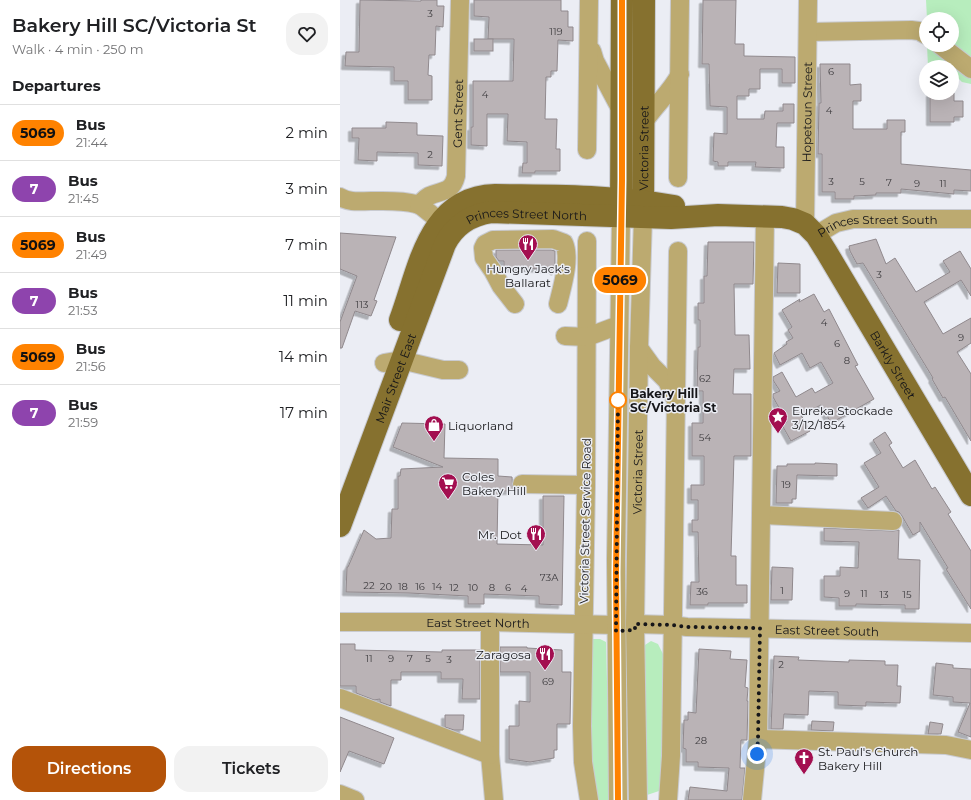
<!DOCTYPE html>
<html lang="en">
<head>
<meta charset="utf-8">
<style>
  body { margin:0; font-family:Montserrat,sans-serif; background:#f2f2f2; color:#202124; height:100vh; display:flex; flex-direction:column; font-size:15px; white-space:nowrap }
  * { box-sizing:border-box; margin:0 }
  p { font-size:13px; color:#757577 }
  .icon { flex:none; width:22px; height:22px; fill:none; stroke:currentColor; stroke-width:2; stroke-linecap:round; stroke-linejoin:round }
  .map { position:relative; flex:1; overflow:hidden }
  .details { display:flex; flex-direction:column; background:#fff; width:340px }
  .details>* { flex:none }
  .badge { padding:0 8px; border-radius:13px; font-size:14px; line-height:26px }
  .tools { position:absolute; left:579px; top:12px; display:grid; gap:8px }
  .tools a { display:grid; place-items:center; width:40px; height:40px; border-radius:50%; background:#fff; box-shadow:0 4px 16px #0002; font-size:20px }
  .you { position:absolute; width:20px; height:20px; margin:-10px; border:3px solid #fff; border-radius:50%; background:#1a73e8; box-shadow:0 0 0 6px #1a73e833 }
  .map>.badge { position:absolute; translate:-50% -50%; box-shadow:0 0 0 2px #fff }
  h2 { padding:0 12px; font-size:15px; line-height:36px }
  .round { display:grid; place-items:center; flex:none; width:42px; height:42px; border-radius:16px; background:#f2f2f2 }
  .headline { display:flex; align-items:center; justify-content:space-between; height:68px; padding:0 12px }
  h1 { font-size:19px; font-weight:600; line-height:30px }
  .button { display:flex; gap:8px; margin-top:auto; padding:8px 12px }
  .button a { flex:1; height:46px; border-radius:16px; background:#b45309; color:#fff; font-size:16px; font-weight:600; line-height:46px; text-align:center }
  .button a+a { background:#f2f2f2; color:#202124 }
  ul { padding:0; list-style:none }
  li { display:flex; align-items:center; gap:12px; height:56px; padding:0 12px; border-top:1px solid #e0e0e0 }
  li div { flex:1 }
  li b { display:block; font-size:15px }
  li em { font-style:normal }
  li .badge { min-width:44px; font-weight:700; text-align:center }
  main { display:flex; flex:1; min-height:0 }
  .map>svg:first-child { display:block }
</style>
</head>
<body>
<main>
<section class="details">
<div class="headline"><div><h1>Bakery Hill SC/Victoria St</h1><p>Walk · 4 min · 250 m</p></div><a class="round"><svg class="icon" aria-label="heart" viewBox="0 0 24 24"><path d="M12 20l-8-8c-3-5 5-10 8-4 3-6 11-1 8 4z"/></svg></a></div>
<h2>Departures</h2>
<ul>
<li><span class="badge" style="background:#ff8200;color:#111">5069</span><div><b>Bus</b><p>21:44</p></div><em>2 min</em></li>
<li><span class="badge" style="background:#8e44ad;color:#fff">7</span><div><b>Bus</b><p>21:45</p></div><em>3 min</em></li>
<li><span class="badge" style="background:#ff8200;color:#111">5069</span><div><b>Bus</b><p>21:49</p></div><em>7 min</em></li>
<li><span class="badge" style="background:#8e44ad;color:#fff">7</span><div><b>Bus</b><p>21:53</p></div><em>11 min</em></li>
<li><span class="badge" style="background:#ff8200;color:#111">5069</span><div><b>Bus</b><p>21:56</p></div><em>14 min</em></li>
<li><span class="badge" style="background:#8e44ad;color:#fff">7</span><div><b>Bus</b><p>21:59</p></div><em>17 min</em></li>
</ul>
<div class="button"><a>Directions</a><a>Tickets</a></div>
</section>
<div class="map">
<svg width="631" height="800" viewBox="0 0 631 800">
  <defs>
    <filter id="shadow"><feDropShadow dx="-3.5" dy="3.5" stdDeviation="0" flood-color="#0004"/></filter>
  </defs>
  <rect width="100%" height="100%" fill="#ebedf4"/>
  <g fill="#b7edbd">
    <path d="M586 0H631V84L622 82 612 72V67H588L587 45H612V19H587Z"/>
    <path d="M252 639H260L266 642 270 800H257L251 760 249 732Z"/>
    <path d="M311 641 318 644 324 656 322 787 319 791 307 795 303 650 305 645Z"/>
  </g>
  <g fill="#bab3b6" stroke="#90898d" filter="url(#shadow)">
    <path d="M20 0 81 1V0H97V6H104L103 27 96 26 95 55H89L88 75 92 76V100H68V81H54V67L5 66 6 52H19Z"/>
    <path d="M134 0H221V11H228V27H233V41L218 40 217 71H211V77H206L205 119H217L216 149H220V171H195V173H182L183 163H187V142L167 141 168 114H147V146L131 145V127H133V81H173L174 39H148L149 17 134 16Z"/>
    <path d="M363 0H396L395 44H404V56L455 57V83H442V69H420V89H409V96H397V119H424L425 111H443V104H454V123H437L436 147H444V168L415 167 416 162H388V166H378V162L373 161 374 133 387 134V107L370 106 369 64H362Z"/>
    <rect x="134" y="39" width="19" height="12"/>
    <path d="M480 64H510V85L521 84V101H513V129H547V120H565V132H561V164L631 170V191L614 190V194L561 189V193H536V195L514 196V199H495V192H482V154H478L479 103H481Z"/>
    <path d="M590 93H614V101H623V117H614V122H590Z"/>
    <path d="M46 122 77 123V135L103 136 102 166 78 165V153L37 152V161L18 160 19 138H12V128H46Z"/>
    <path d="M0 233 56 237 34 300 37 301 31 316 15 311 2 348H0V322L17 276 0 269Z"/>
    <path d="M536 239 546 264 555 258 576 292 610 272 603 261 620 251 631 269V296L621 280 584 302 603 334 631 318V343L617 352 631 374V441L605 397 603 398 592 379 593 378 523 263 517 264 510 251 509 246Z"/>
    <path d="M368 242H414L413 284H394L395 335H409L410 369H394L393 394H411V456H394L391 556H396V585H407V603H368V605H350L351 582H359L358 532H352V520H358V500H351V485H364V456H352V423H363V391H357L358 347H360V320H358V303H364V276H367Z"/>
    <path d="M156 250H211L215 251V272L212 269 164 268V261H159L156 257Z"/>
    <path d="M438 263 460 264V293H437Z"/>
    <path d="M474 294 484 312 489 309 518 365 515 366 534 399 491 423 481 405 461 415 470 431 451 441 442 425 447 422 433 397V394L440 391 433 380V377L442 372 456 397 472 388 475 393 493 383 481 362 470 368 462 353 440 365 434 353 447 344 446 342 453 338 448 330 452 327 442 310 460 299 459 302Z"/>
    <path d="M62 423 105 424 104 458 158 459V476L172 477 173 491H158L157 544 203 545V496H224L222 605 199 604V596L144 594V604H128V596L69 593 6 592 7 567H8L24 530 36 539 51 538 52 509H58V476H60L61 469 103 467 53 447Z"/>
    <path d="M545 432 552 443 549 445 563 468 575 460 592 489 595 487 611 512 608 514 631 551V609L606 569 608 568 580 522V531L573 535 562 516 559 512 556 511 546 496 528 508 521 498 539 487 524 463 541 453 533 440Z"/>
    <path d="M475 463 497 464V476L457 475 456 499H452V503H436L437 466H447V464H475Z"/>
    <path d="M484 528 553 531 559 530 558 559 580 560 579 609H565V605L516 604V606H499V598L484 597V576H500V567L518 568 519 542 484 541Z"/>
    <path d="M432 567 453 568 452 600H431Z"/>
    <path d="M0 644H15V650L102 652V650H140V699H122L123 679H101V672H61V680H51V706L40 702V699L34 700 16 693V686H0Z"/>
    <path d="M160 647H187V648L222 650V672H231L230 724H217V750H214V758L190 762 169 759V726H179V701L190 702V672H160Z"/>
    <path d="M359 649 391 651 390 659 407 660 405 687 408 688 407 701H408L407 740H401L400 768H405L402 800H348L350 787 387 791 389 768 358 767V762H346V749L343 748 344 720H348V712L356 713Z"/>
    <path d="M434 656 459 657 458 660 509 662V660L545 661V665H558L557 686H561L560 703 526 702V706L498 705V692L469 691 468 715 444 714 443 729H431Z"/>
    <path d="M596 663 613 665V668L631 669V737L618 732 630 703 613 702V697L593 695Z"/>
    <path d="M105 715H124L123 730H114L105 727Z"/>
    <path d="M0 717 54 738 44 764 9 751 0 772Z"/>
    <path d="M472 721 494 722 493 731 471 730Z"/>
    <path d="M590 722 603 724 601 734H588Z"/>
  </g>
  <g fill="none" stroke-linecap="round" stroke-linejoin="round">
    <g stroke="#c9cbd1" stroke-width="20">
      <g id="minor">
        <path d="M468 32 571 30 579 31 586 35"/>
        <path d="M600 45 631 69"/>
        <path d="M252 51 255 61 282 112"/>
        <path d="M304 122C315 105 331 92 340 74"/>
        <path d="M247 150 249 0"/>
        <path d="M338 178 340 0"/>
        <path d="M0 197C10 203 20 201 31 201 46 201 62 200 76 204L81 206 111 230"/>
        <path id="s1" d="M79 205C82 202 85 198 89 196 102 190 112 193 116 176L120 0"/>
        <path id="s2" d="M465 224 468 0"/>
        <path id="s3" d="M476 235 496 223 513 219H631"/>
        <path d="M247 241 246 485 242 726 243 762 249 800"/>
        <path d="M175 304 161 286 153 271 144 258 143 248 145 244 153 240 213 239 224 243C231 259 222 287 218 304"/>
        <path d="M225 336 247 337 279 325"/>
        <path d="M299 348 312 366 327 381 334 397"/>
        <path d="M44 363 61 360 103 370H119"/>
        <path d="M182 484 246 485"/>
        <path d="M421 515 553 521"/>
        <path id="s4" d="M0 622H150L276 625"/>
        <path d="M150 622V755L154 800"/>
        <path id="s5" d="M295 624 331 625 347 627 631 633"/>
        <path d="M0 698 150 755"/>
        <path d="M418 739 606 745 631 750"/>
        <path d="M0 794 15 800"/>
        <path d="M278 800 276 560 281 216"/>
        <path id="s6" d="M298 800 295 624 299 348 303 217"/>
        <path d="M328 800 331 756 338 251"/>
        <path d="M412 800 418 739 425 216"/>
      </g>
    </g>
    <g stroke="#c9cbd1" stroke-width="24">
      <g id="major">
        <path d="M281 213 282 0"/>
        <path id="s7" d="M303 216 304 0"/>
        <path d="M60 320C79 270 87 197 155 195 215 196 275 195 334 206"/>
        <path id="s8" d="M0 526 105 244C114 226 131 215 151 212L331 218 378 215 442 217 453 219 465 224 476 235 486 251 631 495"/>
      </g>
    </g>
    <use href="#minor" stroke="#bcaa70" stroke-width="18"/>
    <use href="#major" stroke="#86712f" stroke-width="22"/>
  </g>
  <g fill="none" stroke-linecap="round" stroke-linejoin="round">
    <g stroke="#fff" stroke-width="9">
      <path id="line" d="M278 800 276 573 282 180V0"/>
    </g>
    <use href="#line" stroke="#ff8200" stroke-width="6"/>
    <path stroke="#161619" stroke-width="4" stroke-dasharray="0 7.2" d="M278 400 276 631 295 630V624L332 625 347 627 420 628 418 739 417 754"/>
  </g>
  <defs>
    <g id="restaurant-pin" transform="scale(1)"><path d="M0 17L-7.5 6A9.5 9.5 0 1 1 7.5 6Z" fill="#a30f50" stroke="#ebedf4"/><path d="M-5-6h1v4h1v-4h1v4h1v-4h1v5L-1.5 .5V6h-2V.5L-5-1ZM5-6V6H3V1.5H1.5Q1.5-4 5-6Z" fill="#fff"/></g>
    <g id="sight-pin" transform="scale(1)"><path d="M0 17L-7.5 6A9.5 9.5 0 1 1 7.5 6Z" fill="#a30f50" stroke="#ebedf4"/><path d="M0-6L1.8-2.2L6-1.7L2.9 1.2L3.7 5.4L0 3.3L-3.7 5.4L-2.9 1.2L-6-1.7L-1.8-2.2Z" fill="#fff"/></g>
    <g id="shop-pin" transform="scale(1)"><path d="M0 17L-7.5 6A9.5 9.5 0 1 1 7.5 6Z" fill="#a30f50" stroke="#ebedf4"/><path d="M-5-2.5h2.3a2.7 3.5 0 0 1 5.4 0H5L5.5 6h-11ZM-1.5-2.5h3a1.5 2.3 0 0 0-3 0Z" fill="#fff"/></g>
    <g id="supermarket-pin" transform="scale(1)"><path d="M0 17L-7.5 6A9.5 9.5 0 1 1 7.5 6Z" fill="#a30f50" stroke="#ebedf4"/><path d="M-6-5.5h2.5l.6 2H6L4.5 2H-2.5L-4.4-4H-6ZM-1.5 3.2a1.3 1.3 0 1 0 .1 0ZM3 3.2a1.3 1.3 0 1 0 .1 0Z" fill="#fff"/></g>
    <g id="church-pin" transform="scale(1)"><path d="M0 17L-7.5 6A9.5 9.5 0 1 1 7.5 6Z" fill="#a30f50" stroke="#ebedf4"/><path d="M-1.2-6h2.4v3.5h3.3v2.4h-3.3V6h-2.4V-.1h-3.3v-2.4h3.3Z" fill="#fff"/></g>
  </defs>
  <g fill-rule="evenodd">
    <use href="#restaurant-pin" x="188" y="244"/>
    <use href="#sight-pin" x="438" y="417"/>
    <use href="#shop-pin" x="94" y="425"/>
    <use href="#supermarket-pin" x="108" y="483"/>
    <use href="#restaurant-pin" x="196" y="534"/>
    <use href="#restaurant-pin" x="205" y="654"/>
    <use href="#church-pin" x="464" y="758"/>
  </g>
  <circle fill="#fff" stroke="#ff8200" stroke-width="2" cx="278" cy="400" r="8"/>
  <g text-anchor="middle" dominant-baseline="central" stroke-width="3" stroke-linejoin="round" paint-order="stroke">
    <g font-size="10" fill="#3f3d40">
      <text x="90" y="13">3</text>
      <text x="216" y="31">119</text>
      <text x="491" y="71">6</text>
      <text x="145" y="94">4</text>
      <text x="489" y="110">4</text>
      <text x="90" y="154">2</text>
      <text x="491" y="181">3</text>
      <text x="522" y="181">5</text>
      <text x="549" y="182">7</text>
      <text x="577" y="183">9</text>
      <text x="603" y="183">11</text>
      <text x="539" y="274">3</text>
      <text x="22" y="304">113</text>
      <text x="484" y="322">4</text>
      <text x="621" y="337">9</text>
      <text x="497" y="343">6</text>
      <text x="507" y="360">8</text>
      <text x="365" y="378">62</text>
      <text x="365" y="437">54</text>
      <text x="446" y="484">19</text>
      <text x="209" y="577">73A</text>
      <text x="29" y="585">22</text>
      <text x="46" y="586">20</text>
      <text x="63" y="586">18</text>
      <text x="80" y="586">16</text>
      <text x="97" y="586">14</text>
      <text x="114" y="587">12</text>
      <text x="133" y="587">10</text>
      <text x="152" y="587">8</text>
      <text x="168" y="587">6</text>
      <text x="184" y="588">4</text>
      <text x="442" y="590">1</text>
      <text x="362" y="591">36</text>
      <text x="507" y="593">9</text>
      <text x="524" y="593">11</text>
      <text x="544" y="594">13</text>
      <text x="567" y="594">15</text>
      <text x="29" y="658">11</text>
      <text x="51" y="658">9</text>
      <text x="70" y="658">7</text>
      <text x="88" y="658">5</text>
      <text x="109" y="659">3</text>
      <text x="441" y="664">2</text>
      <text x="208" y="681">69</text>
      <text x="361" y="740">28</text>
    </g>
    <g font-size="12" fill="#161619" stroke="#ebedf4">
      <text stroke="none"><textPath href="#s2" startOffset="112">Hopetoun Street</textPath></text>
      <text stroke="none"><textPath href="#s1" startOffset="112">Gent Street</textPath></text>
      <text stroke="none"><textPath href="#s7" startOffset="68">Victoria Street</textPath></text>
      <text stroke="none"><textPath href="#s8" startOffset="394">Princes Street North</textPath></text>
      <text stroke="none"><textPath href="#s3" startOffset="64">Princes Street South</textPath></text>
      <text stroke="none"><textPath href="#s8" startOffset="841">Barkly Street</textPath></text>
      <text stroke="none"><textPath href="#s8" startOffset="158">Mair Street East</textPath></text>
      <text stroke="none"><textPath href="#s6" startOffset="328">Victoria Street</textPath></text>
      <text transform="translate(245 521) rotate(-89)">Victoria Street Service Road</text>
      <text stroke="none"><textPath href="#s4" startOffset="138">East Street North</textPath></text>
      <text stroke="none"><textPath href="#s5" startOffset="192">East Street South</textPath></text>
    </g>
    <g font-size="12" fill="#161619" stroke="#ebedf4" text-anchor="start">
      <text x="188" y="268" text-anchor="middle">Hungry Jack's<tspan x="188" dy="14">Ballarat</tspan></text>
      <text x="452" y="410">Eureka Stockade<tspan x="452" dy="14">3/12/1854</tspan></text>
      <text x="108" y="425">Liquorland</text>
      <text x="122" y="476">Coles<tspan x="122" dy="14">Bakery Hill</tspan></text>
      <text x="182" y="534" text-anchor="end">Mr. Dot</text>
      <text x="191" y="654" text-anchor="end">Zaragosa</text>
      <text x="478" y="751">St. Paul's Church<tspan x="478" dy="14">Bakery Hill</tspan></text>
    </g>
    <g font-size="12" font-weight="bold" fill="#161619" stroke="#ebedf4" text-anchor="start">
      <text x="290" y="393">Bakery Hill<tspan x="290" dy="14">SC/Victoria St</tspan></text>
    </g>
  </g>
</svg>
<div class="tools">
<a><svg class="icon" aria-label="locate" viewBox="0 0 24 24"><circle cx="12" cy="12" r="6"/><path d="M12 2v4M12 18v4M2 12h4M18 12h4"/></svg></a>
<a><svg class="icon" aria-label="layers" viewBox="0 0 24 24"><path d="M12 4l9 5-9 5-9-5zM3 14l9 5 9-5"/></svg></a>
</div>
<div class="you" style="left:417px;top:754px"></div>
<b class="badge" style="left:280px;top:280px;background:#ff8200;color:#111">5069</b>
</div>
</main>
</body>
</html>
